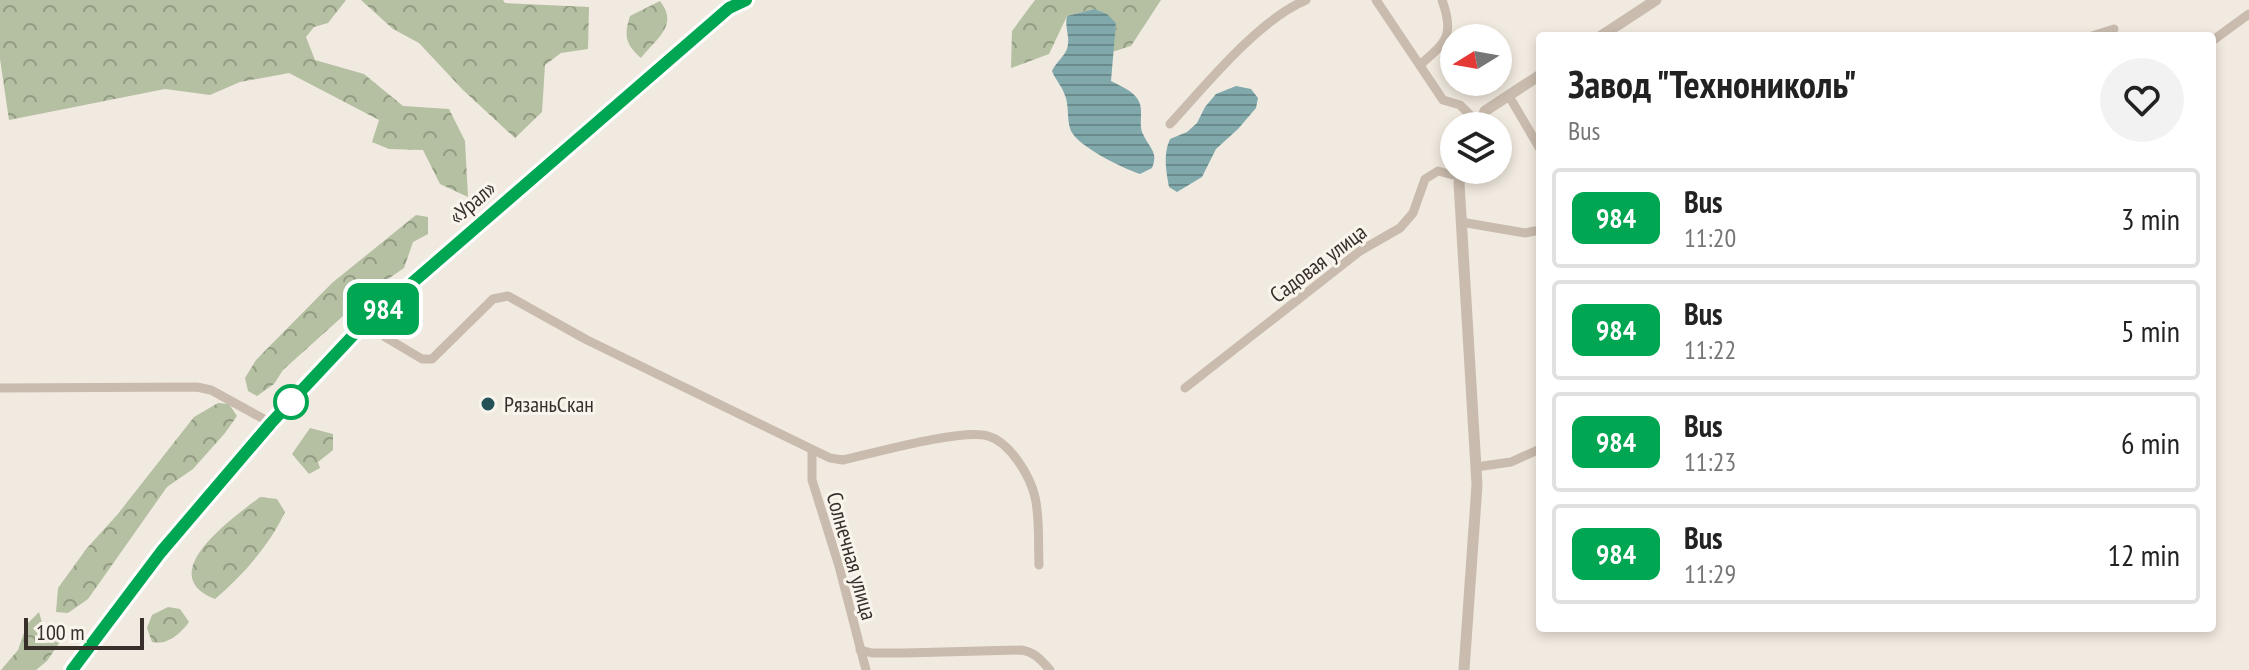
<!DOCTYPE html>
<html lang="en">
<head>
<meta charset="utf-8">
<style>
  body { margin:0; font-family:"PT Sans Narrow",sans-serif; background:#f2f2f2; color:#222; height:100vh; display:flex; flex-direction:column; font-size:30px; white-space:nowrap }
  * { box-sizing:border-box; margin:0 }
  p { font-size:26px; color:#767676 }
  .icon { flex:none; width:44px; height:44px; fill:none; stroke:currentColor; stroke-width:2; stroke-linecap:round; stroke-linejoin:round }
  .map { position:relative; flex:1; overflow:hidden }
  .sheet { position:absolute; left:1536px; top:32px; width:680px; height:600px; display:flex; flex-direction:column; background:#fff; border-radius:8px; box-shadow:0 4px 12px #0003 }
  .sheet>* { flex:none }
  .badge { padding:0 16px; border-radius:12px; font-size:28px; line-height:52px }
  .needle { width:52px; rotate:259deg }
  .fabs { position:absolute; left:1440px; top:24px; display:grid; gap:16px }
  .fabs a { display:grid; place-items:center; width:72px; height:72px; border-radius:50%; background:#fff; box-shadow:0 4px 12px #0003; font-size:40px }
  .scale { position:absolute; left:24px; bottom:20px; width:120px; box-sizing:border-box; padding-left:8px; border:4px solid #382f2b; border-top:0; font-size:22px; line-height:28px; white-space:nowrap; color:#382f2b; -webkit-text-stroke:6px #f9f4ec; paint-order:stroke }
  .map>.badge { position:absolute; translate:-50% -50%; box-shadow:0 0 0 4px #fff }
  .round { display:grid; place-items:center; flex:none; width:84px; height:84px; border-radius:42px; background:#f2f2f2 }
  .summary { display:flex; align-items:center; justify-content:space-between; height:136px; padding:0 32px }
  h1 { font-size:38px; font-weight:700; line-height:60px }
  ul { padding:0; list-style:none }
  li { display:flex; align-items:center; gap:24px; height:100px; margin:0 16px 12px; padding:0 16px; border:4px solid #e0e0e0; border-radius:8px }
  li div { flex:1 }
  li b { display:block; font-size:30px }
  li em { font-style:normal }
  li .badge { min-width:88px; font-weight:700; text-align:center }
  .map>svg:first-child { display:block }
</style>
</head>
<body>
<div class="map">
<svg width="2249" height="670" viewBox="0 0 2249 670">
  <defs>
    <pattern id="forest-crowns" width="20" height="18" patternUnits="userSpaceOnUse" patternTransform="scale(2)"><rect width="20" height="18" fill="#b4c0a1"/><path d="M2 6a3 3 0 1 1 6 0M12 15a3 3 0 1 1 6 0" fill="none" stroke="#939c83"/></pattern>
    <pattern id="water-rules" width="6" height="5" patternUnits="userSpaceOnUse" patternTransform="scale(2)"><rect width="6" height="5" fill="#81a9ac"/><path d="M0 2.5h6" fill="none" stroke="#6b8a8c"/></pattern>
  </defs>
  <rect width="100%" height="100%" fill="#f1eae0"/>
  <g fill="url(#forest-crowns)">
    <path d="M0 0H346L328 23 314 27 306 37 315 60 364 74 403 106 449 109 465 141 468 197 440 184 423 150 389 149 372 142 379 120 289 73 240 82 210 95 165 89 9 120 0 59Z"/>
    <path d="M361 0H503L505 3 589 7 588 49 561 53 545 65 542 112 515 138 463 90 419 43 393 29Z"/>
    <path d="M1035 0H1161L1131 46 1112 52 1116 23 1094 9 1067 16 1049 54 1011 68 1012 31Z"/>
    <path d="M660 1C679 25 657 38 641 58 625 44 624 35 630 16Z"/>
    <path d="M416 215 428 217V234L413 242 404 268 372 290 283 370 274 384 257 396 248 391 245 378 256 360 332 283Z"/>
    <path d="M218 403 229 404 237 416 225 433 193 469 167 487 88 599 68 613 56 612 58 588 87 548 117 515 194 417Z"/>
    <path d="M310 428 333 434V450L318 462 320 468 309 474 292 454Z"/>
    <path d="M260 497 277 499 285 512C269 546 243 575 215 599 151 574 236 516 260 497Z"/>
    <path d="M168 607 180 609 189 622C181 633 167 646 152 642L147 628 152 615Z"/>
    <path d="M39 612 44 630 52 626 66 633 47 661 36 670H1L18 650 27 624Z"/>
  </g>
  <g fill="url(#water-rules)">
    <path d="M1094 9 1107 14 1116 23 1111 81C1127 89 1143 95 1141 115 1141 121 1140 129 1143 134 1149 148 1159 152 1152 168L1140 174C1122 168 1079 147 1071 131 1066 119 1070 105 1064 93 1061 85 1055 79 1052 71 1056 62 1064 57 1067 49 1071 37 1064 27 1067 16Z"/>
    <path d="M1236 86 1251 89 1258 98 1256 108 1238 129 1216 149 1202 177 1177 192 1169 187C1166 171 1163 154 1170 139L1187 132 1197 123 1205 107 1216 94Z"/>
  </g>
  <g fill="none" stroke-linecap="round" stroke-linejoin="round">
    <g stroke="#c9bbad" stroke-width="9">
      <path d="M1376 0 1443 100 1460 105 1480 125"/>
      <path d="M2092 36 2114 29"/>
      <path d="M2212 41 2249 14"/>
      <path d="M1420 65C1446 42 1455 36 1442 0"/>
      <path d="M1509 96 1540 149"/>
      <path d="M1170 124C1205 86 1258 20 1306 0"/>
      <path d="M1461 222 1525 233 1540 230"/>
      <path d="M380 311 385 337 422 359H432L493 299 508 296 587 340 830 458 843 460C874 453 963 428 988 436 1010 442 1030 476 1035 497 1040 518 1038 544 1039 565"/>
      <path d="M0 388 197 387 211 390 271 423"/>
      <path d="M1185 388 1360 251 1400 228 1413 213 1425 179 1438 171 1461 177"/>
      <path d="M812 451V480L839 566 866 670"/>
      <path d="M1476 467 1511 462 1540 449"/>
      <path d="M860 650 872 653H905L1021 650C1035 652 1041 660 1050 670"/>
    </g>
    <g stroke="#c9bbad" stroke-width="11">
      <path d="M1601 36 1656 0"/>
      <path d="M1480 126 1485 111 1540 75"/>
      <path d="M1463 170 1459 183 1477 485 1464 670"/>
    </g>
    <path stroke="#685850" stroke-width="14" d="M72 670 161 552 271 423 359 329 729 8 746 0"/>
  </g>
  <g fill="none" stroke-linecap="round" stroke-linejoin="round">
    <g stroke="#fff" stroke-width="18">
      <path id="line" d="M72 670 161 552 271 423 359 329 729 8 746 0"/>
    </g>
    <use href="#line" stroke="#00a651" stroke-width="12"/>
  </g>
  <circle fill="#fff" stroke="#00a651" stroke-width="4" cx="291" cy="402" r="16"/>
  <circle fill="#235156" stroke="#f9f4ec" stroke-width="3" cx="488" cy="404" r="8"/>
  <g text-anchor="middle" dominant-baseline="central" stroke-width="6" stroke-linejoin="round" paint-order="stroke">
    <g font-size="22" fill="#382f2b" stroke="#f9f4ec">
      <text transform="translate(472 202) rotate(-41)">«Урал»</text>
      <text transform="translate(1318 263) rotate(-37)">Садовая улица</text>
      <text transform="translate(852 556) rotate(74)">Солнечная улица</text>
    </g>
    <g font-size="22" fill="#382f2b" stroke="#f9f4ec" text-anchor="start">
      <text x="504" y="404">РязаньСкан</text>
    </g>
  </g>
</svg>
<div class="fabs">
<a><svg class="needle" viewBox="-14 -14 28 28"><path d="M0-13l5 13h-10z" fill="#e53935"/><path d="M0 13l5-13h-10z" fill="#767676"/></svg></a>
<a><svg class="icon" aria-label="layers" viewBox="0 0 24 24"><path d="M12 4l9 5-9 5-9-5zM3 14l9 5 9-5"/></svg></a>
</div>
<div class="scale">100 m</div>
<b class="badge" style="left:383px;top:309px;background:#00a651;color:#fff">984</b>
<section class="sheet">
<div class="summary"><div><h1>Завод &quot;Технониколь&quot;</h1><p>Bus</p></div><a class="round"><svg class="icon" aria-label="heart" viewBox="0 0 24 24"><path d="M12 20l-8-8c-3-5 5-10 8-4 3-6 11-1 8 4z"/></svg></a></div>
<ul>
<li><span class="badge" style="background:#00a651;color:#fff">984</span><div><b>Bus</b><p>11:20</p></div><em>3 min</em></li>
<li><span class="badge" style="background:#00a651;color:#fff">984</span><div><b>Bus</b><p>11:22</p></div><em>5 min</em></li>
<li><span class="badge" style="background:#00a651;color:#fff">984</span><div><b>Bus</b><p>11:23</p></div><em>6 min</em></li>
<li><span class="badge" style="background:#00a651;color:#fff">984</span><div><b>Bus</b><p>11:29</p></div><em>12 min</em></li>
</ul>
</section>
</div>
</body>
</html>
